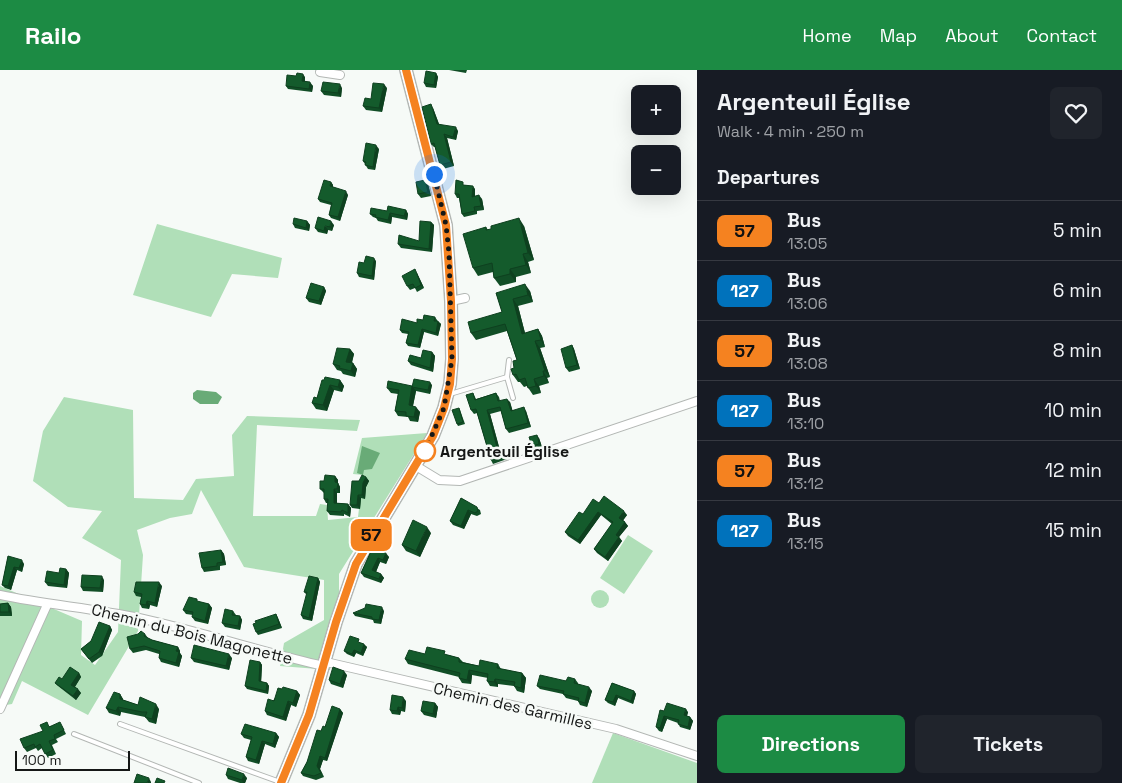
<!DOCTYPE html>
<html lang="en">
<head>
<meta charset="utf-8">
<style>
  body { margin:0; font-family:"Space Grotesk",sans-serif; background:#20242c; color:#f1f3f6; height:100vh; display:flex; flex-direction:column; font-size:19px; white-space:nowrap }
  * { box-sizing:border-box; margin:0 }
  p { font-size:16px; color:#9ea1a6 }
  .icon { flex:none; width:28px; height:28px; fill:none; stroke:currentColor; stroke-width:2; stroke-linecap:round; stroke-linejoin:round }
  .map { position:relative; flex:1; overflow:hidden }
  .details { display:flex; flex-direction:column; background:#171b24; width:425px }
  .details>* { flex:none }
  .badge { padding:0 10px; border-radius:8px; font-size:18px; line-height:32px }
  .controls { position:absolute; left:631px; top:15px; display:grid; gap:10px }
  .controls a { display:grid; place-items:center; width:50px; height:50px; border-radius:8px; background:#171b24; box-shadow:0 5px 20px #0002; font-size:25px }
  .scale { position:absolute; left:15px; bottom:12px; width:115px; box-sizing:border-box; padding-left:5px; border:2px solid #151716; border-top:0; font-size:14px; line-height:18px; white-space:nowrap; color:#151716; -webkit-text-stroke:4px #f6faf7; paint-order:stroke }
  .you { position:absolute; width:25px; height:25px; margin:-12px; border:4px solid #fff; border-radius:50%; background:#1a73e8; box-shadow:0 0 0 8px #1a73e833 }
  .map>.badge { position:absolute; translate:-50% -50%; box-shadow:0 0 0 2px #fff }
  h2 { padding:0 20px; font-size:19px; line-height:45px }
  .round { display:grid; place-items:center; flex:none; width:52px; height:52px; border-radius:8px; background:#20242c }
  .headline { display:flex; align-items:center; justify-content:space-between; height:85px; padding:0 20px }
  h1 { font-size:24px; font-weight:800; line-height:38px }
  .button { display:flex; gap:10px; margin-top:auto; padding:10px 20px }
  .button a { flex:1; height:58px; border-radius:8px; background:#1c8b44; color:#fff; font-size:20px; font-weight:800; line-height:58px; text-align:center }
  .button a+a { background:#20242c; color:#f1f3f6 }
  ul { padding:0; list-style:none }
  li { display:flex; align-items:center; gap:15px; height:60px; padding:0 20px; border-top:1px solid #363941 }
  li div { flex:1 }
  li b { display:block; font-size:19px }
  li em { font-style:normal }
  li .badge { min-width:55px; font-weight:700; text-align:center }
  header { display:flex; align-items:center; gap:30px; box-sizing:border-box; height:70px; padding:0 25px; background:#1c8b44; color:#fff }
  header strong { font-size:24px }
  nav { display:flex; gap:28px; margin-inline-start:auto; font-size:18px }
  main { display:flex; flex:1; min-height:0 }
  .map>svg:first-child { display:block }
</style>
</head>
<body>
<header>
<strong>Railo</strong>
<nav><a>Home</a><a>Map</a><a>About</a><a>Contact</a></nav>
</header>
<main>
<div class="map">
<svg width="697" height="713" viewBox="0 0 697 713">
  <rect width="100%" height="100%" fill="#f6faf7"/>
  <g fill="#b0dfb8">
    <path d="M157 154 282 188 278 208 232 204 211 247 133 225Z"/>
    <path d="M64 327 133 340 134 428 183 430 196 409 234 406 232 365 247 346 360 350 357 361 257 355 253 446H316L320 434 327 435 328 450 358 447 363 405 353 404 362 368 427 363 339 504V542L330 600 280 596 284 573 324 550V510L244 497 201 420 192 444 170 448 137 460 143 485 138 561 88 645 22 611 12 634 0 636V516L82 551 81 585 95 595 118 562 121 490 82 468 102 441 68 437 33 411 43 361Z"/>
    <path d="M628 465 653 481 624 524 600 508Z"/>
    <circle cx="600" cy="529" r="9"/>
    <path d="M613 663 697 693V713H592Z"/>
  </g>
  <g fill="#69ab77">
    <path d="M197 320 216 322 222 327 218 334H200L193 329V323Z"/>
    <path d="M362 376 380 383 372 399 364 400 363 405 357 403Z"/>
  </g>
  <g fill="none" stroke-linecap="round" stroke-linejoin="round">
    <g stroke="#b3b7b4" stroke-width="6">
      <g id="lane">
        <path d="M507 307 509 290"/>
        <path d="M450 324 507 307 513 328"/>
        <path d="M120 654 280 712"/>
        <path d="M74 664 199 713"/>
      </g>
    </g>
    <g stroke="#b3b7b4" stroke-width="10">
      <g id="street">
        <path d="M321 0 320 2 340 5"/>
        <path d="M451 231 465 228"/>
        <path d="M416 396 439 410 460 411 697 331"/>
        <path d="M0 525C46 535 93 538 139 548 202 562 262 582 324 596"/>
        <path d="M326 592 616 659 697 686"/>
        <path d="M0 639 47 535"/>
      </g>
    </g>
    <g stroke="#b3b7b4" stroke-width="14">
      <path id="secondary" d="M281 713 309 645 336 552 356 494 433 366 444 338 450 314 452 289 451 231 446 155 406 0"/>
    </g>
    <use href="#lane" stroke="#fff" stroke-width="4"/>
    <use href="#street" stroke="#fff" stroke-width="8"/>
    <use href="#secondary" stroke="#fff" stroke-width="11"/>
  </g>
  <g fill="#114e26">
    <path d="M449 0H467L466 3Z"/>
    <path d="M436 3 438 7 436 18 426 17 424 13Z"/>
    <path d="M296 6 305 7V11L313 16 312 22 288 19 286 16Z"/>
    <path d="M342 18 341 27 324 25 321 21Z"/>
    <path d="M387 18 382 42 366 40 363 36 371 29Z"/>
    <path d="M433 38 439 54 458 61 456 70 447 68 454 96 443 99 440 95 435 77H434L431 74Z"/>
    <path d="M379 79 375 100 368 99 363 91Z"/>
    <path d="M425 110 428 114 431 126 421 128 418 124Z"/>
    <path d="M331 112 333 115V117L348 125 340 151 331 148 329 145 331 135 320 132 318 129Z"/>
    <path d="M465 115 475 119V126L482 129 484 140 477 141V144L464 147 462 144 459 128H457L455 124Z"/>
    <path d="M406 140 408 144 407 150 392 147 391 154 378 151 376 148 373 147 370 144 387 141Z"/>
    <path d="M307 151 310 155 309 161 295 158 293 154Z"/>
    <path d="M431 152 434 155 432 182 401 178 398 174 419 171Z"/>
    <path d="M334 155 332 161 328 160 327 164 318 162 315 158Z"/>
    <path d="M524 156 534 190 528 192 531 203 516 207V212L500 216 494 208 493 202 478 206 473 198 486 157 488 160Z"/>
    <path d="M376 191 374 210 359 207 357 203Z"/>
    <path d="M417 203 424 218 417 222 415 218 410 220 407 216Z"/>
    <path d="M324 217 326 221 321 235 309 232 306 228Z"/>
    <path d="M530 221 533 232 518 236 525 263 538 259 542 266 545 277 540 278 550 307 547 308 549 313 539 316 541 323 533 325 527 316 524 317 520 312H518L513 305 517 290 507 261 476 270 471 263 502 242 496 223Z"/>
    <path d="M435 247 437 250V251L441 254 438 266 424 262 420 278 408 276 406 273 408 264 402 263 400 260 423 250Z"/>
    <path d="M572 275 574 279 580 299 569 302 566 298Z"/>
    <path d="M350 279 354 284 352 293H353L357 299 355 307 343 304 341 301 337 300 333 294Z"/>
    <path d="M432 282 435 286 433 302 411 295 408 291 421 288Z"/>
    <path d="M324 310H340L344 316 342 322 334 320 327 341 316 339 312 333 317 328Z"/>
    <path d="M432 315 430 324 416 321 413 336 420 342 418 352 410 351 408 347 398 346 395 341 398 324 391 323 387 318 412 316Z"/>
    <path d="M473 323 476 329 496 323 499 327 500 331 510 332 512 340 526 341 531 357 509 363 506 359 501 341 490 344 500 380 515 376 518 380 519 385 493 394 491 390 477 343 474 344 471 340Z"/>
    <path d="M459 338 460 340 465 354 458 356 457 354Z"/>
    <path d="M539 368 542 377 535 380 532 376Z"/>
    <path d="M335 406 338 410V413L340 417V423H337V433L348 434 351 438 350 447 344 444V446L330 445 327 441 328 433H326L324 429V423L320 419Z"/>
    <path d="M366 407 369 411 366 417 365 429 361 428 360 439 352 438 350 435 359 411Z"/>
    <path d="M461 428 480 440 481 444 477 446 471 444 464 459 453 455 450 451Z"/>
    <path d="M599 433 627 445 623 450 628 456 619 467 622 471 608 491 597 483 594 479 612 454 601 445 580 474 568 466 565 462 583 444Z"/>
    <path d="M431 463 420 487 406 481 402 475Z"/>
    <path d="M373 477 389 487 386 494 380 492 376 502 381 504 384 508 381 513 364 507 361 503Z"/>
    <path d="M221 480 224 484 226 495 220 496V500L204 502 202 498Z"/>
    <path d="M8 486 24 494 22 502 17 500 11 520 5 518 2 515Z"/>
    <path d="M66 499 69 503 67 518 48 516 45 512Z"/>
    <path d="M318 508 320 512 312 551 303 549 301 545 307 525 304 522Z"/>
    <path d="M104 510 103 522 83 521 81 517Z"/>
    <path d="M162 516 157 537 150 535 149 539 142 538 140 534 141 527 136 526 134 522Z"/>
    <path d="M199 532 209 534 212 538 208 554 195 551 192 547 193 545 186 544 183 540Z"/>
    <path d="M8 533 11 537 12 546H0V534Z"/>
    <path d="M233 541 236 545 240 546 242 550 240 560 225 557 222 553Z"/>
    <path d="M384 541 381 554 374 553 373 550 355 546 353 543Z"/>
    <path d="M276 544 278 548 282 558 258 565 256 562Z"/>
    <path d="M110 556 112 560 102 586 92 593 81 579Z"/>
    <path d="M145 564 148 568 152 570 178 577 180 581V583L182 586 179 597 161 592 159 588V584L146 580 133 583 130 579Z"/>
    <path d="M361 573 367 577 363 586 356 583 354 587 347 584 344 581Z"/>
    <path d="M425 584 448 585 459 588 463 592 479 596 498 594 501 599 522 603 526 608 524 623 517 621 514 616 498 614V617L490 616 487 611 488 608 472 605 471 614 462 613 459 608V607L408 594 405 589Z"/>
    <path d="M191 588H232L229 600 194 592Z"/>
    <path d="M260 592 262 595 261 612 267 613 269 616 268 624 247 619 245 616Z"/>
    <path d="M79 603 81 607 75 617 81 623 76 630 58 616 55 613Z"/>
    <path d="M347 605 343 618 331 614 329 610Z"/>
    <path d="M575 609 578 613V614L592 621 587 637 580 635 578 631 566 628 563 624 540 619 537 616Z"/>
    <path d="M612 613 634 621 636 624 633 634 618 628 615 636 608 633 605 630Z"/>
    <path d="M282 619 297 621 300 625 296 637 291 635 286 651 267 645 265 641Z"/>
    <path d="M120 624 123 629V630L138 635 159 639 156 654 149 652 145 647 121 642 120 646 109 643 106 638Z"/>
    <path d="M406 631 405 642 401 641 400 645 392 644 390 640Z"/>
    <path d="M435 633 438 637 436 648 424 645 421 641Z"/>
    <path d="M340 639 343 643 327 691 323 690 320 699 324 707 316 710 303 706 301 703 307 692 321 661Z"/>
    <path d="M664 641 688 642 687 646 690 647 693 651 690 660 680 657 678 653 667 649 662 662 659 661 656 657Z"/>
    <path d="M50 656H62L66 664 56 669 58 672 52 675 56 684 48 688 42 678 38 681 36 678 27 682 24 678 43 661Z"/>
    <path d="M276 663 279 667 275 678 265 674 259 694 248 691 246 687 251 670 244 668 241 664Z"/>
    <path d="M226 705 247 708 245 713H240L228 709Z"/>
  </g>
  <g fill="#0e401f">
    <path d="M436 3 438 7 436 18 434 15Z"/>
    <path d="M303 4 305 7 304 14 302 11Z"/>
    <path d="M310 12 313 16 312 22 309 19Z"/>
    <path d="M340 14 342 18 341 27 338 23Z"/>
    <path d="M384 14 387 18 382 42 379 38Z"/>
    <path d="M431 34 433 38 440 57 437 54Z"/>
    <path d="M456 57 458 61 456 70 453 67Z"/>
    <path d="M444 64 447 68 454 96 451 92Z"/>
    <path d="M376 75 379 79 375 100 373 97Z"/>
    <path d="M425 110 428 114 431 126 428 122Z"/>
    <path d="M331 112 333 115 332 120 330 116Z"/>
    <path d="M473 116 475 119V130L472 127Z"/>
    <path d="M346 121 348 125 340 151 338 147Z"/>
    <path d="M479 125 482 129 484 140 481 136Z"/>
    <path d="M406 140 408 144 407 150 404 146Z"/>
    <path d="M390 143 392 147 391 154 388 150Z"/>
    <path d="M519 148 524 156 534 190 528 183Z"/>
    <path d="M307 151 310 155 309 161 306 158Z"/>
    <path d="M331 151 334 155 332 161 330 157Z"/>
    <path d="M431 152 434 155 432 182 429 179Z"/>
    <path d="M325 156 328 160 327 164 324 161Z"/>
    <path d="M523 184 528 192 531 203 526 195Z"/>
    <path d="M374 188 376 191 374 210 372 206Z"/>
    <path d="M415 199 417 203 424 218 421 215Z"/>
    <path d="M510 199 516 207V212L510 204Z"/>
    <path d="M525 214 530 221 533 232 528 225Z"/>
    <path d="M324 217 326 221 321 235 319 231Z"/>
    <path d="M513 229 518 236 527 271 522 264Z"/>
    <path d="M438 251 441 254 438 266 436 263Z"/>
    <path d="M422 259 424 262 420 278 418 275Z"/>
    <path d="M538 259 542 266 545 277 541 270Z"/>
    <path d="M535 271 540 278 550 307 545 301Z"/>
    <path d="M572 275 574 279 580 299 577 295Z"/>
    <path d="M350 279 354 284 350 298 346 292Z"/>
    <path d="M432 282 435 286 433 302 430 298Z"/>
    <path d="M353 293 357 299 355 307 351 301Z"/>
    <path d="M543 301 547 308 549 313 544 306Z"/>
    <path d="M534 309 539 316 541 323 536 316Z"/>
    <path d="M340 310 344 316 342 322 338 317Z"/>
    <path d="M430 312 432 315 430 324 428 320Z"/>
    <path d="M330 315 334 320 327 341 323 335Z"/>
    <path d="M412 316 416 321 412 340 409 335Z"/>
    <path d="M507 329 510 332 514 345 511 341Z"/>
    <path d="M416 337 420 342 418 352 414 347Z"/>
    <path d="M524 337 526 341 531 357 528 353Z"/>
    <path d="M487 340 490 344 501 385 498 381Z"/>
    <path d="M537 365 539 368 542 377 539 374Z"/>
    <path d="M335 406 338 410V413L340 417V423L337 419 335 412Z"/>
    <path d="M366 407 369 411 366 417 365 429 362 425 363 413Z"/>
    <path d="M334 419 337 423V436L334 433Z"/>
    <path d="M358 425 361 428 360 439 357 435Z"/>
    <path d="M348 434 351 438 350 447 348 443Z"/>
    <path d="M468 440 471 444 464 459 461 456Z"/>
    <path d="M624 441 627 445 622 452 619 448Z"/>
    <path d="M598 442 601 445 580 474 578 470Z"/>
    <path d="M625 452 628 456 619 467 622 471 608 491 605 487 616 465Z"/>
    <path d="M427 457 431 463 420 487 416 481Z"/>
    <path d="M221 480 224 484 226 495 223 492Z"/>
    <path d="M386 483 389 487 386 494 383 490Z"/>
    <path d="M378 488 380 492 375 504 372 500Z"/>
    <path d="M22 490 24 494 22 502 19 498Z"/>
    <path d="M14 497 17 500 11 520 8 516Z"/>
    <path d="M66 499 69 503 67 518 64 515Z"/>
    <path d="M381 504 384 508 381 513 379 509Z"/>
    <path d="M102 506 104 510 103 522 100 518Z"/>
    <path d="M318 508 320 512 312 551 309 548Z"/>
    <path d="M159 512 162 516 157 537 155 533Z"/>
    <path d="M147 531 150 535 149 539 146 535Z"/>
    <path d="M8 533 11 537 12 546 9 542Z"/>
    <path d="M209 534 212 538 208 554 205 551Z"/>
    <path d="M382 537 384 541 381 554 379 550Z"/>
    <path d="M276 544 278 548 282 558 279 554Z"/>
    <path d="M240 546 242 550 240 560 238 556Z"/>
    <path d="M110 556 112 560 102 586 99 582Z"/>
    <path d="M364 574 367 577 363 586 361 583Z"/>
    <path d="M178 577 180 581V583L182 586 179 597 176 593V581Z"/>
    <path d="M354 580 356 583 354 587 352 584Z"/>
    <path d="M229 584 232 588 229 600 226 596Z"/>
    <path d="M260 592 262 595 261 614 259 611Z"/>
    <path d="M469 600 472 605 471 614 467 610Z"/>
    <path d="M344 601 347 605 343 618 340 614Z"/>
    <path d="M79 603 81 607 74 618 71 615Z"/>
    <path d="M522 603 526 608 524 623 521 618Z"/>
    <path d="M495 609 498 614V617L494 612Z"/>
    <path d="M267 613 269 616 268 624 266 621Z"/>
    <path d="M589 617 592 621 587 637 585 633Z"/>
    <path d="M78 619 81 623 76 630 73 626Z"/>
    <path d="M297 621 300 625 296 637 293 633Z"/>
    <path d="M634 621 636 624 633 634 631 631Z"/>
    <path d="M120 624 123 629 124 634 120 629Z"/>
    <path d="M616 625 618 628 615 636 613 632Z"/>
    <path d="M403 627 406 631 405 642 402 638Z"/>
    <path d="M288 631 291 635 286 651 283 647Z"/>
    <path d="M435 633 438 637 436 648 433 644Z"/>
    <path d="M156 634 159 639 156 654 152 649Z"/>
    <path d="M118 637 121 642 120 646 116 641Z"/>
    <path d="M398 637 401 641 400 645 397 641Z"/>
    <path d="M340 639 343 643 327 691 325 688Z"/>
    <path d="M686 639 688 642 686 649 684 645Z"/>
    <path d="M664 646 667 649 662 662 660 658Z"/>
    <path d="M690 647 693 651 690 660 688 657Z"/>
    <path d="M276 663 279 667 275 678 273 674Z"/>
    <path d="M262 671 265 674 259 694 256 690Z"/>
    <path d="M320 686 323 690 320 699 324 707 317 696Z"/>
    <path d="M244 704 247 708 245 713H243L242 710Z"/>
    <path d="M149 708 151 712V713H147Z"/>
  </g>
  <g fill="#145b2c" stroke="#0e401f">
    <path d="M426 1 436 3 434 15 424 13Z"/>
    <path d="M297 3 303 4 302 11 310 12 309 19 286 16 287 5 296 6Z"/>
    <path d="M323 12 340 14 338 23 321 21Z"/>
    <path d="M373 13 384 14 379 38 363 36 365 28 371 29Z"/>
    <path d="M431 34 437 54 456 57 453 67 444 64 451 92 440 95 434 73 431 74 422 37Z"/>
    <path d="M366 73 376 75 373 97 365 95 366 92 363 91Z"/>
    <path d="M324 110 331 112 330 116 346 121 338 147 329 145 332 133 318 129Z"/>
    <path d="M425 110 428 122 418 124 416 112Z"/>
    <path d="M456 110 463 112V115L473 116 472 127 479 125 481 136 474 137 475 141 462 144 459 124H455Z"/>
    <path d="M388 136 406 140 404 146 390 143 388 150 375 147 376 145 370 144 371 138 387 141Z"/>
    <path d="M318 147 331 151 330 157 325 156 324 161 315 158Z"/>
    <path d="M294 148 307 151 306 158 293 154Z"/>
    <path d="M519 148 528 183 523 184 526 195 510 199V204L494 208 492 193 473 198 463 164 486 157V160L491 159V156Z"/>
    <path d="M420 151 431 152 429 179 398 174 399 165 419 171Z"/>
    <path d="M366 186 374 188 372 206 357 203 359 192 364 193Z"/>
    <path d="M415 199 421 215 415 218 413 214 407 216 402 206Z"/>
    <path d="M311 213 324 217 319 231 306 228Z"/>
    <path d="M525 214 528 225 513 229 522 264 538 259 541 270 535 271 545 301H543L544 306 534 309 536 316 528 318 525 308 519 310 516 304 513 305 511 299 514 298 513 291 517 290 505 254 471 263 468 252 502 242 496 223Z"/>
    <path d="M424 245 435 247 434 251H438L436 263 422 259 418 275 406 273 409 262 400 260 402 249 417 253V249L423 250Z"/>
    <path d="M572 275 577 295 566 298 561 279Z"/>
    <path d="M337 278 350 279 346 292 353 293 351 301 339 298 340 296 333 294Z"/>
    <path d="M423 280 432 282 430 298 408 291 410 285 421 288Z"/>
    <path d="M325 307 340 310 338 317 330 315 323 335 312 333 314 327 317 328 322 310H324Z"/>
    <path d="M414 309 430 312 428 320 412 317Z"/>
    <path d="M388 311 412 316 409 335 416 337 414 347 406 346V342L395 341 399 320 387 318Z"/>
    <path d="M473 323 475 330 496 323 498 331 507 329 511 341 524 337 528 353 506 359 500 337 487 340 498 381 515 376 517 381 491 390 476 339 471 340 466 325Z"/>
    <path d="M459 338 463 352 457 354 452 340Z"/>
    <path d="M537 365 539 374 532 376 529 367Z"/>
    <path d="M325 405 335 406V412L338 413 337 419H334V433L348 434V443L342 440 341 442 327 441 328 429H324V419H320V411H324Z"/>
    <path d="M362 405 366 407 363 413 362 425H358L357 435H350L352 411H359Z"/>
    <path d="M604 426 624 441 619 448 625 452 616 465 619 467 605 487 594 479 613 452 598 442 578 470 565 462 579 442 583 444 593 429 599 433Z"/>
    <path d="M461 428 477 437 478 441 475 443 468 440 461 456 450 451Z"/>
    <path d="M413 450 427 457 416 481 402 475Z"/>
    <path d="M373 477 386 483 383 490 378 488 372 500 381 504 379 509 361 503Z"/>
    <path d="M221 480 223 492 217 493V496L202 498 199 483Z"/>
    <path d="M8 486 22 490 19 498 14 497 8 516 2 515Z"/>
    <path d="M60 498 66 499 64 515 45 512 47 501 59 503Z"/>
    <path d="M82 505 102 506 100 518 81 517Z"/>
    <path d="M309 506 318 508 309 548 301 545 307 522H304Z"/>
    <path d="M136 512H159L155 533 147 531 146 535 140 534 142 524 134 522Z"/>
    <path d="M189 527 197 529V531L209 534 205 551 192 547 193 542 183 540Z"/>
    <path d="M8 533 9 542H0V534Z"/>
    <path d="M366 534 382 537 379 550 372 549V547L353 543 365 538Z"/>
    <path d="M225 539 233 541 232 545 240 546 238 556 222 553Z"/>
    <path d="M276 544 279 554 256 562 253 554 256 553 255 551Z"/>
    <path d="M99 552 110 556 99 582 89 589 81 579 91 571Z"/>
    <path d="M141 561 145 564 144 566 152 570 178 577 176 581 179 582 176 593 159 588 160 581 144 576 130 579 127 567 138 564Z"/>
    <path d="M350 566 359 569 358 572 364 574 361 583 354 580 352 584 344 581Z"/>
    <path d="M194 575 229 584 226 596 191 588Z"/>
    <path d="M427 577 445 581 444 584 459 588V592L479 596 480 590 498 594 497 598 522 603 521 618 514 616 515 612 495 609 494 612 487 611 488 604 469 600 467 610 459 608 460 603 405 589 409 580 425 584Z"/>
    <path d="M250 590 260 592 259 611 267 613 266 621 245 616Z"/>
    <path d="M70 597 79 603 71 615 78 619 73 626 55 613 59 607 62 609Z"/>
    <path d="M333 597 344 601 340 614 329 610Z"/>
    <path d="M540 605 566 611 568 607 575 609 574 613 589 617 585 633 578 631 579 628 563 624 564 621 537 616Z"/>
    <path d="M612 613 634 621 631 631 616 625 613 632 605 630Z"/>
    <path d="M283 617 297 621 293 633 288 631 283 647 265 641 268 629 274 631 278 618 282 619Z"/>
    <path d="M114 622 120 624V629L138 635 140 627 156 634 152 649 145 647 147 642H142L118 637 116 641 106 638Z"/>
    <path d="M392 625 403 627 402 638 398 637 397 641 390 640Z"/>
    <path d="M423 631 435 633 433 644 421 641Z"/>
    <path d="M667 633 686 639 684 645 690 647 688 657 678 654 679 650 664 646 660 658 656 657 660 640 664 641Z"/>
    <path d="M332 636 340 639 325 688 320 686 317 696 321 703 314 706 301 703 307 692 317 660 321 661 323 656 325 657Z"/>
    <path d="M47 652 49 657 60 652 64 660 54 665 55 669 49 671 53 680 45 684 40 674 35 677 34 674 24 678 20 669 43 661 40 655Z"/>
    <path d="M245 654 276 663 273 674 262 671 256 690 246 687 252 667 241 664Z"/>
    <path d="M228 698 244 704 242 710 226 705Z"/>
    <path d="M137 704 149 708 147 713H134Z"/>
    <path d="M157 708 165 711 164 713H155Z"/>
  </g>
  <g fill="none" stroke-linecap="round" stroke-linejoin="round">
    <g stroke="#fff" stroke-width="11">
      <path id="line" d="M281 713 309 645 336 552 356 494 433 366 444 338 450 314 452 289 451 231 446 155 406 0"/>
    </g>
    <use href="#line" stroke="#f58220" stroke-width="8"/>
    <path stroke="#151716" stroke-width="5" stroke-dasharray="0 9" d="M425 381 444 338 452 289 449 183 446 155 434 104"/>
  </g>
  <circle fill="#fff" stroke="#f58220" stroke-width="2.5" cx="425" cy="381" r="10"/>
  <g text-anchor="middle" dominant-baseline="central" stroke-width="5" stroke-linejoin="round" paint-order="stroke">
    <g font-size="16" font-weight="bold" fill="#151716" stroke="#f6faf7" text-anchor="start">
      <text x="440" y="381">Argenteuil Église</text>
    </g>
    <g font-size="16" fill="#151716" stroke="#f6faf7">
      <text transform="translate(192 564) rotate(14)">Chemin du Bois Magonette</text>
      <text transform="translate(513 636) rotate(13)">Chemin des Garmilles</text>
    </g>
  </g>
</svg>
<div class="controls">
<a>+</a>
<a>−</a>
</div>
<div class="scale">100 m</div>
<div class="you" style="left:434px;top:104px"></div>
<b class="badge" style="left:371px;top:465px;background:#f58220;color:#111">57</b>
</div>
<section class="details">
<div class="headline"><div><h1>Argenteuil Église</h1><p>Walk · 4 min · 250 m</p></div><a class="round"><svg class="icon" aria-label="heart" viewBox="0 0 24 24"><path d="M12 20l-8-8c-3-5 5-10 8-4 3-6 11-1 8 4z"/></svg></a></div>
<h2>Departures</h2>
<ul>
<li><span class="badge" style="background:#f58220;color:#111">57</span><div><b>Bus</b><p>13:05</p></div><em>5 min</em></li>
<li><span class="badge" style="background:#0072bc;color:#fff">127</span><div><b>Bus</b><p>13:06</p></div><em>6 min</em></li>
<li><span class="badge" style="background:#f58220;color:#111">57</span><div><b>Bus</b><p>13:08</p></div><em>8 min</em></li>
<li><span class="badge" style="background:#0072bc;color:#fff">127</span><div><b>Bus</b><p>13:10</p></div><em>10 min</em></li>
<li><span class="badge" style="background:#f58220;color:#111">57</span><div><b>Bus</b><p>13:12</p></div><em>12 min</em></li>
<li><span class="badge" style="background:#0072bc;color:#fff">127</span><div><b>Bus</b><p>13:15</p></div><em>15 min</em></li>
</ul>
<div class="button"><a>Directions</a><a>Tickets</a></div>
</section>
</main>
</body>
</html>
